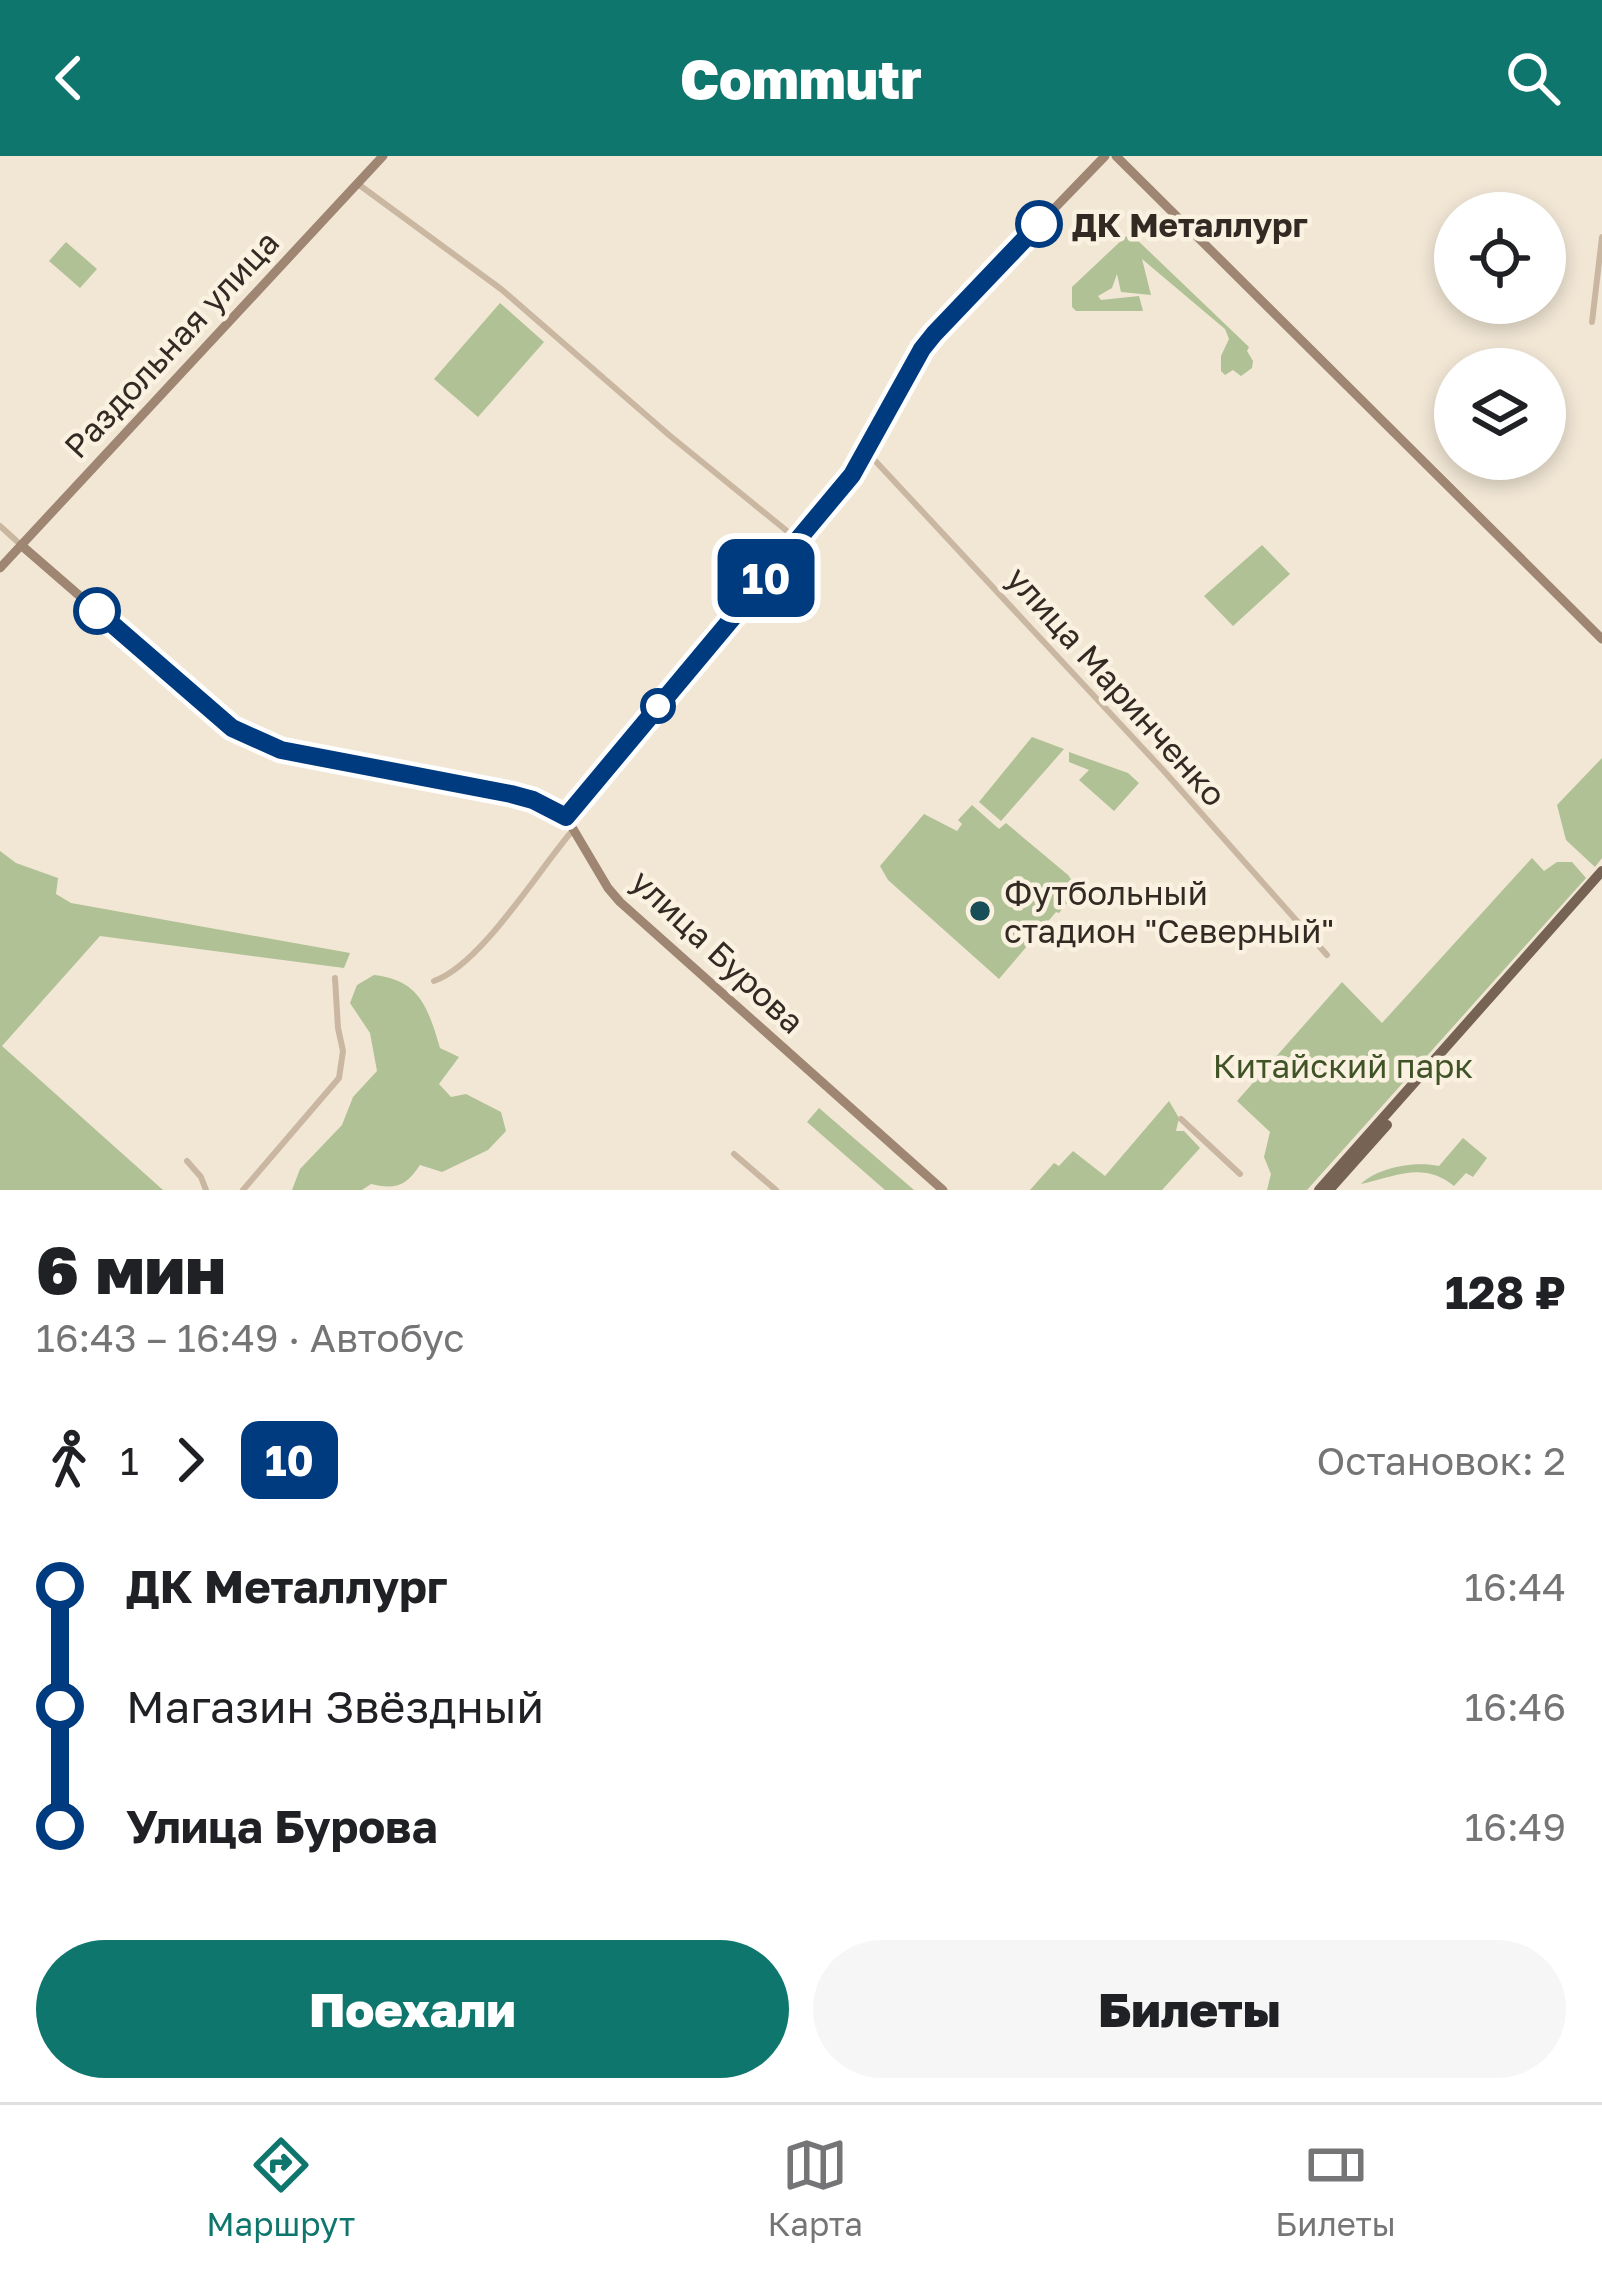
<!DOCTYPE html>
<html lang="ru">
<head>
<meta charset="utf-8">
<style>
  body { margin:0; font-family:"Golos Text",sans-serif; background:#f6f6f6; color:#202124; height:100vh; display:flex; flex-direction:column; font-size:45px; white-space:nowrap }
  * { box-sizing:border-box; margin:0 }
  p { font-size:39px; color:#757577 }
  .icon { flex:none; width:66px; height:66px; fill:none; stroke:currentColor; stroke-width:2; stroke-linecap:round; stroke-linejoin:round }
  .map { position:relative; height:1034px; overflow:hidden }
  .drawer { display:flex; flex-direction:column; background:#fff; flex:1 }
  .drawer>* { flex:none }
  .badge { padding:0 24px; border-radius:18px; font-size:42px; line-height:78px }
  .controls { position:absolute; left:1434px; top:36px; display:grid; gap:24px }
  .controls a { display:grid; place-items:center; width:132px; height:132px; border-radius:50%; background:#fff; box-shadow:0 6px 18px #0003; font-size:60px }
  .map>.badge { position:absolute; translate:-50% -50%; box-shadow:0 0 0 6px #fff }
  .legs { display:flex; align-items:center; gap:18px; height:132px; padding:0 36px; font-size:39px }
  .legs p { margin-inline-start:auto }
  .head { display:flex; align-items:center; justify-content:space-between; height:204px; padding:0 36px }
  h1 { font-size:66px; font-weight:800; line-height:90px }
  .button { display:flex; gap:24px; margin-top:auto; padding:24px 36px }
  .button a { flex:1; height:138px; border-radius:72px; background:#0f766e; color:#fff; font-size:48px; font-weight:800; line-height:138px; text-align:center }
  .button a+a { background:#f6f6f6; color:#202124 }
  ul { padding:0 36px; list-style:none }
  li { display:flex; align-items:center; gap:42px; height:120px; font-size:45px }
  li i { display:grid; place-items:center; width:18px; height:100%; margin:0 15px; background:currentColor }
  li i::after { content:''; width:30px; height:30px; margin:-15px; border:9px solid; border-radius:50%; background:#fff }
  li p { margin-inline-start:auto }
  li:first-child i { background:linear-gradient(#0000 50%,currentColor 0) }
  li:last-child i { background:linear-gradient(currentColor 50%,#0000 0) }
  header { display:flex; justify-content:space-between; align-items:center; height:156px; padding:0 36px; background:#0f766e; color:#fff; font-size:54px; font-weight:800 }
  .dock { display:flex; justify-content:space-around; align-items:center; height:168px; border-top:3px solid #e0e0e0; background:#fff; font-size:33px; color:#757577 }
  .dock a { display:grid; justify-items:center; gap:6px }
  .dock .current { color:#0f766e }
  .map>svg:first-child { display:block }
</style>
</head>
<body>
<header><svg class="icon" aria-label="back" viewBox="0 0 24 24"><path d="M15 5l-7 7 7 7"/></svg>Commutr<svg class="icon" aria-label="search" viewBox="0 0 24 24"><circle cx="10" cy="10" r="6"/><path d="M15 15l6 6"/></svg></header>
<div class="map">
<svg width="1602" height="1034" viewBox="0 0 1602 1034">
  <rect width="100%" height="100%" fill="#f2e7d5"/>
  <g fill="#afc195">
    <path d="M1132 79 1249 191 1247 195 1253 205 1252 212 1241 220 1233 214 1225 219 1221 215V200L1229 183 1225 173 1142 103 1151 139 1121 136 1117 118 1112 132 1098 140 1101 144 1139 140 1143 155H1076L1072 151V131L1125 81Z"/>
    <path d="M66 86 97 113 80 132 49 105Z"/>
    <path d="M500 147 544 186 478 261 434 223Z"/>
    <path d="M1262 389 1290 418 1233 470 1204 440Z"/>
    <path d="M1032 581 1064 593 1001 665 979 646Z"/>
    <path d="M1069 596 1128 617 1139 627 1114 655 1079 624 1089 614 1069 606Z"/>
    <path d="M1602 602V702L1595 711 1566 684 1557 649Z"/>
    <path d="M972 649 999 673 1006 667 1068 719 1075 729V737L1059 757 1056 756 999 823 888 724 880 710 924 658 957 675 962 668 958 664Z"/>
    <path d="M0 695 16 707 58 722 56 738 71 747 350 797 344 812 100 780 2 890 163 1034H0Z"/>
    <path d="M1532 702 1544 715 1557 706H1572L1586 722 1307 1034H1267L1271 1018 1264 1001 1270 976 1237 945 1342 826 1382 867Z"/>
    <path d="M374 819C420 824 428 852 440 892L459 901 439 928 451 941 466 938 501 956 506 975 488 994 442 1016 420 1009C406 1030 396 1034 371 1028L362 1034H292L300 1013 342 969 353 941 377 915 370 877 350 847 357 829Z"/>
    <path d="M1169 945 1179 962 1176 975H1184L1200 992 1162 1034H1030L1054 1007 1059 1010 1073 995 1105 1020Z"/>
    <path d="M819 952 914 1034H885L807 966Z"/>
    <path d="M1463 982 1487 1002 1473 1021 1466 1017 1454 1030C1424 1005 1396 1020 1361 1028 1379 1011 1415 1005 1439 1010Z"/>
  </g>
  <g fill="none" stroke-linecap="round" stroke-linejoin="round">
    <g stroke="#cab7a1" stroke-width="6">
      <path d="M358 28 501 133 669 279 798 384"/>
      <path d="M1592 166 1602 81"/>
      <path d="M867 296 1163 614 1327 799"/>
      <path d="M0 370 21 389"/>
      <path d="M434 825C481 809 539 713 573 674"/>
      <path d="M1181 963 1240 1018"/>
      <path d="M734 998 776 1034"/>
      <path d="M187 1005 201 1021 206 1034"/>
      <path d="M243 1034 339 922 343 895 338 872 335 822"/>
    </g>
    <g stroke="#9e8672" stroke-width="9">
      <path d="M1116 0 1602 483"/>
      <path d="M21 389 232 572 281 594 511 638 533 645 566 661 608 732 620 746 943 1034"/>
      <path d="M0 412 383 0"/>
      <path d="M566 661 852 319 922 193 933 178 1105 0"/>
    </g>
    <g stroke="#776354" stroke-width="10">
      <path d="M1319 1034 1602 715"/>
      <path d="M1329 1034 1387 969"/>
    </g>
  </g>
  <g fill="none" stroke-linecap="round" stroke-linejoin="round">
    <g stroke="#fff" stroke-width="27">
      <path id="line-1" d="M97 455 232 572 281 594 511 638 533 644 566 661 852 319 922 193 934 178 1039 68"/>
    </g>
    <use href="#line-1" stroke="#003b80" stroke-width="18"/>
  </g>
  <g fill="#fff" stroke="#003b80" stroke-width="6">
    <circle cx="1039" cy="68" r="21"/>
    <circle cx="97" cy="455" r="21"/>
    <circle cx="658" cy="550" r="15"/>
  </g>
  <circle fill="#184e57" stroke="#faf1e1" stroke-width="4.5" cx="980" cy="755" r="12"/>
  <g text-anchor="middle" dominant-baseline="central" stroke-width="9" stroke-linejoin="round" paint-order="stroke">
    <g font-size="33" font-weight="bold" fill="#342a24" stroke="#faf1e1" text-anchor="start">
      <text x="1072" y="68">ДК Металлург</text>
    </g>
    <g font-size="33" fill="#342a24" stroke="#faf1e1">
      <text transform="translate(171 188) rotate(-47)">Раздольная улица</text>
      <text transform="translate(1117 530) rotate(48)">улица Маринченко</text>
      <text transform="translate(718 795) rotate(43)">улица Бурова</text>
    </g>
    <g font-size="33" fill="#342a24" stroke="#faf1e1" text-anchor="start">
      <text x="1004" y="736">Футбольный<tspan x="1004" dy="38">стадион "Северный"</tspan></text>
    </g>
    <g font-size="33" fill="#3f5326" stroke="#faf1e1">
      <text x="1343" y="909">Китайский парк</text>
    </g>
  </g>
</svg>
<div class="controls">
<a><svg class="icon" aria-label="locate" viewBox="0 0 24 24"><circle cx="12" cy="12" r="6"/><path d="M12 2v4M12 18v4M2 12h4M18 12h4"/></svg></a>
<a><svg class="icon" aria-label="layers" viewBox="0 0 24 24"><path d="M12 4l9 5-9 5-9-5zM3 14l9 5 9-5"/></svg></a>
</div>
<b class="badge" style="left:766px;top:422px;background:#003b80;color:#fff">10</b>
</div>
<section class="drawer">
<div class="head"><div><h1>6 мин</h1><p>16:43 – 16:49 · Автобус</p></div><b>128 ₽</b></div>
<div class="legs"><svg class="icon" aria-label="walk" viewBox="0 0 24 24"><circle cx="13" cy="4" r="2"/><path d="M13 8l-2 6 4 7M11 14l-3 7M7 12l3-4h3l4 4"/></svg>1<svg class="icon" aria-label="forward" viewBox="0 0 24 24"><path d="M9 5l7 7-7 7"/></svg><b class="badge" style="background:#003b80;color:#fff">10</b><p>Остановок: 2</p></div>
<ul>
<li><i style="color:#003b80"></i><b>ДК Металлург</b><p>16:44</p></li>
<li><i style="color:#003b80"></i><span>Магазин Звёздный</span><p>16:46</p></li>
<li><i style="color:#003b80"></i><b>Улица Бурова</b><p>16:49</p></li>
</ul>
<div class="button"><a>Поехали</a><a>Билеты</a></div>
</section>
<nav class="dock">
<a class="current"><svg class="icon" aria-label="directions" viewBox="0 0 24 24"><path d="M12 3l9 9-9 9-9-9zM9 14v-3h6M13 9l2 2-2 2"/></svg>Маршрут</a>
<a><svg class="icon" aria-label="map" viewBox="0 0 24 24"><path d="M3 6l6-2 6 2 6-2v14l-6 2-6-2-6 2zM9 4v14M15 6v14"/></svg>Карта</a>
<a><svg class="icon" aria-label="tickets" viewBox="0 0 24 24"><path d="M3 7h18v10H3zM15 7v10"/></svg>Билеты</a>
</nav>
</body>
</html>
